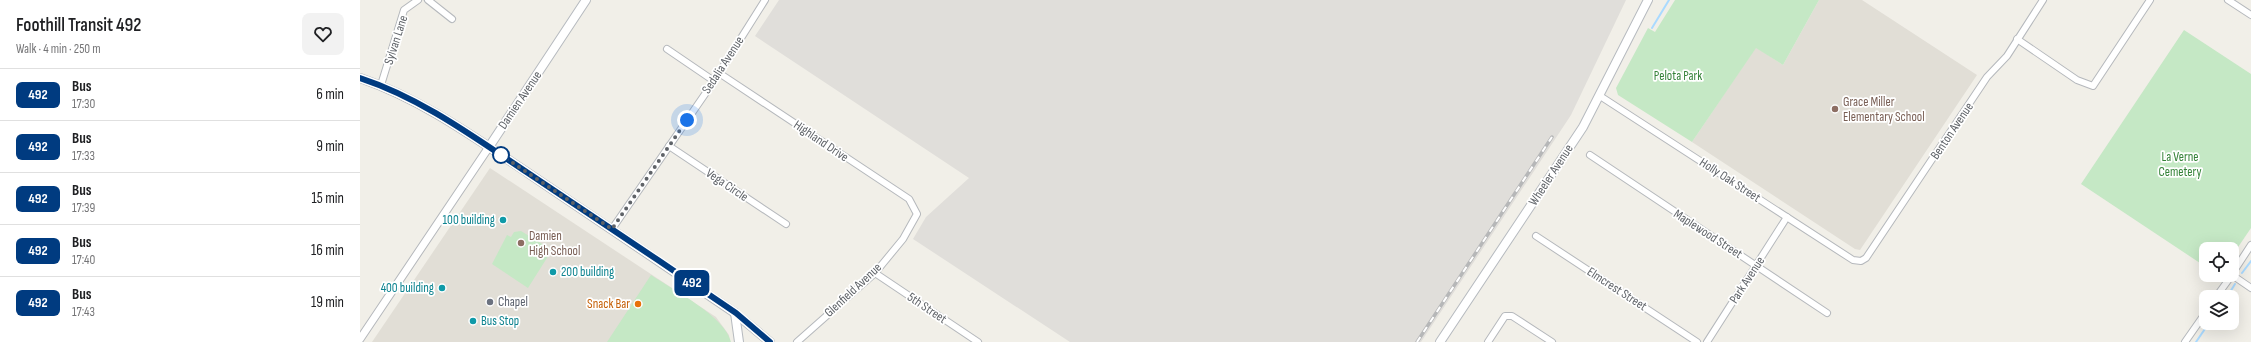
<!DOCTYPE html>
<html lang="en">
<head>
<meta charset="utf-8">
<style>
  body { margin:0; font-family:"Sofia Sans Condensed",sans-serif; background:#f2f2f2; color:#202124; height:100vh; display:flex; flex-direction:column; font-size:15px; white-space:nowrap }
  * { box-sizing:border-box; margin:0 }
  p { font-size:13px; color:#757577 }
  .icon { flex:none; width:22px; height:22px; fill:none; stroke:currentColor; stroke-width:2; stroke-linecap:round; stroke-linejoin:round }
  .map { position:relative; flex:1; overflow:hidden }
  .panel { display:flex; flex-direction:column; background:#fff; width:360px }
  .panel>* { flex:none }
  .badge { padding:0 8px; border-radius:6px; font-size:14px; line-height:26px }
  .buttons { position:absolute; left:1839px; top:242px; display:grid; gap:8px }
  .buttons a { display:grid; place-items:center; width:40px; height:40px; border-radius:8px; background:#fff; box-shadow:0 4px 16px #0002; font-size:20px }
  .you { position:absolute; width:20px; height:20px; margin:-10px; border:3px solid #fff; border-radius:50%; background:#1a73e8; box-shadow:0 0 0 6px #1a73e833 }
  .map>.badge { position:absolute; translate:-50% -50%; box-shadow:0 0 0 2px #fff }
  .round { display:grid; place-items:center; flex:none; width:42px; height:42px; border-radius:8px; background:#f2f2f2 }
  .head { display:flex; align-items:center; justify-content:space-between; height:68px; padding:0 16px }
  h1 { font-size:19px; font-weight:600; line-height:30px }
  ul { padding:0; list-style:none }
  li { display:flex; align-items:center; gap:12px; height:52px; padding:0 16px; border-top:1px solid #e0e0e0 }
  li div { flex:1 }
  li b { display:block; font-size:15px }
  li em { font-style:normal }
  li .badge { min-width:44px; font-weight:700; text-align:center }
  main { display:flex; flex:1; min-height:0 }
  .map>svg:first-child { display:block }
</style>
</head>
<body>
<main>
<section class="panel">
<div class="head"><div><h1>Foothill Transit 492</h1><p>Walk · 4 min · 250 m</p></div><a class="round"><svg class="icon" aria-label="heart" viewBox="0 0 24 24"><path d="M12 20l-8-8c-3-5 5-10 8-4 3-6 11-1 8 4z"/></svg></a></div>
<ul>
<li><span class="badge" style="background:#003b80;color:#fff">492</span><div><b>Bus</b><p>17:30</p></div><em>6 min</em></li>
<li><span class="badge" style="background:#003b80;color:#fff">492</span><div><b>Bus</b><p>17:33</p></div><em>9 min</em></li>
<li><span class="badge" style="background:#003b80;color:#fff">492</span><div><b>Bus</b><p>17:39</p></div><em>15 min</em></li>
<li><span class="badge" style="background:#003b80;color:#fff">492</span><div><b>Bus</b><p>17:40</p></div><em>16 min</em></li>
<li><span class="badge" style="background:#003b80;color:#fff">492</span><div><b>Bus</b><p>17:43</p></div><em>19 min</em></li>
</ul>
</section>
<div class="map">
<svg width="1891" height="342" viewBox="0 0 1891 342">
  <rect width="100%" height="100%" fill="#f1efe8"/>
  <path fill="#e0deda" d="M419 0H1266L1211 115 1061 342H710L553 239 566 217 609 178 395 36Z"/>
  <g fill="#e1ded6">
    <path d="M1459 0H1502L1617 75 1500 250 1495 249 1332 142 1396 47 1423 65Z"/>
    <path d="M130 168 356 317 369 335 370 342H12Z"/>
  </g>
  <g fill="#c5e8c5">
    <path d="M1315 0H1459L1423 65 1396 48 1332 142 1258 95 1256 88 1288 28 1295 32Z"/>
    <path d="M1824 30 1891 74V228L1872 256V249H1846V267L1721 184Z"/>
    <path d="M161 231 192 250 168 288 132 264 147 235 151 237 154 232Z"/>
    <path d="M291 275C313 290 365 316 371 342H247Z"/>
  </g>
  <g fill="none" stroke-linecap="round" stroke-linejoin="round">
    <g stroke="#aadaff" stroke-width="2">
      <path d="M1292 28 1309 0"/>
      <path d="M1882 273 1891 261"/>
      <path d="M1867 297 1875 284"/>
      <path d="M1836 342 1849 323"/>
    </g>
    <g stroke="#b5b8bc" stroke-width="8">
      <g id="minor">
        <path d="M68 0 92 19"/>
        <path d="M1868 0 1891 15"/>
        <path d="M1657 39 1717 80 1733 86 1790 0"/>
        <path d="M307 49 354 81"/>
        <path d="M359 73 549 199 557 214 543 239 515 273 437 342"/>
        <path d="M21 85 44 10 58 0"/>
        <path d="M1240 96 1493 260 1501 261 1506 258 1627 77 1647 56 1683 0"/>
        <path d="M309 146 426 224"/>
        <path d="M1230 155 1467 313"/>
        <path d="M252 229 354 81 405 0"/>
        <path d="M1176 236 1337 342"/>
        <path d="M515 273 618 342"/>
        <path d="M1872 274 1891 245"/>
        <path d="M1872 275 1891 288"/>
        <path d="M1856 297 1872 275"/>
        <path d="M1128 342 1145 316H1152L1192 342"/>
        <path d="M1347 342 1427 217"/>
        <path d="M1825 342 1846 312"/>
      </g>
    </g>
    <g stroke="#b5b8bc" stroke-width="9">
      <path id="tertiary" d="M0 339 129 147"/>
    </g>
    <g stroke="#b6babf" stroke-width="10">
      <g id="secondary">
        <path d="M0 78C61 99 114 137 168 173 237 219 306 266 375 313L410 342"/>
        <path d="M129 147 226 0"/>
        <path d="M375 313 379 342"/>
        <path d="M1080 342 1223 127 1288 0"/>
      </g>
    </g>
    <use href="#minor" stroke="#fff" stroke-width="6"/>
    <use href="#tertiary" stroke="#fff" stroke-width="7"/>
    <use href="#secondary" stroke="#fff" stroke-width="8"/>
    <g stroke="#b6b7b8" stroke-width="3.5">
      <path id="rail" d="M1057 342 1192 137"/>
    </g>
    <use href="#rail" stroke="#fff" stroke-width="2" stroke-dasharray="6" stroke-linecap="butt"/>
  </g>
  <g fill="none" stroke-linecap="round" stroke-linejoin="round">
    <g stroke="#fff" stroke-width="9">
      <path id="line" d="M0 78C61 98 114 137 168 173 237 219 307 266 376 313L410 342"/>
    </g>
    <use href="#line" stroke="#003b80" stroke-width="6"/>
    <path stroke="#5f6368" stroke-width="4" stroke-dasharray="0 7.2" d="M141 155 138 153 252 229 327 120"/>
  </g>
  <g fill="#8d6e63" stroke="#fff" stroke-width="1.5">
    <circle cx="1475" cy="109" r="4"/>
    <circle cx="161" cy="243" r="4"/>
  </g>
  <circle fill="#fff" stroke="#003b80" stroke-width="2" cx="141" cy="155" r="8"/>
  <g fill="#0f9aa8" stroke="#fff" stroke-width="1.5">
    <circle cx="143" cy="220" r="4"/>
    <circle cx="193" cy="272" r="4"/>
    <circle cx="82" cy="288" r="4"/>
    <circle cx="113" cy="321" r="4"/>
  </g>
  <circle fill="#6b7280" stroke="#fff" stroke-width="1.5" cx="130" cy="302" r="4"/>
  <circle fill="#e8710a" stroke="#fff" stroke-width="1.5" cx="278" cy="304" r="4"/>
  <g text-anchor="middle" dominant-baseline="central" stroke-width="3.5" stroke-linejoin="round" paint-order="stroke">
    <g font-size="13" fill="#5f6368" stroke="#fff">
      <text transform="translate(36 40) rotate(-72)">Sylvan Lane</text>
      <text transform="translate(363 65) rotate(-57)">Sedalia Avenue</text>
      <text transform="translate(160 100) rotate(-56)">Damien Avenue</text>
      <text transform="translate(1592 131) rotate(-56)">Benton Avenue</text>
      <text transform="translate(461 141) rotate(34)">Highland Drive</text>
      <text transform="translate(1191 175) rotate(-57)">Wheeler Avenue</text>
      <text transform="translate(1370 180) rotate(33)">Holly Oak Street</text>
      <text transform="translate(367 185) rotate(34)">Vega Circle</text>
      <text transform="translate(1348 234) rotate(33)">Maplewood Street</text>
      <text transform="translate(1387 280) rotate(-57)">Park Avenue</text>
      <text transform="translate(1257 289) rotate(33)">Elmcrest Street</text>
      <text transform="translate(493 290) rotate(-43)">Glenfield Avenue</text>
      <text transform="translate(567 308) rotate(34)">5th Street</text>
    </g>
    <g font-size="13" fill="#348238" stroke="#fff">
      <text x="1318" y="76">Pelota Park</text>
      <text x="1820" y="157">La Verne<tspan x="1820" dy="15">Cemetery</tspan></text>
    </g>
    <g font-size="13" fill="#785e54" stroke="#fff" text-anchor="start">
      <text x="1483" y="102">Grace Miller<tspan x="1483" dy="15">Elementary School</tspan></text>
      <text x="169" y="236">Damien<tspan x="169" dy="15">High School</tspan></text>
    </g>
    <g font-size="13" fill="#0d838f" stroke="#fff" text-anchor="end">
      <text x="135" y="220">100 building</text>
      <text x="201" y="272" text-anchor="start">200 building</text>
      <text x="74" y="288">400 building</text>
      <text x="121" y="321" text-anchor="start">Bus Stop</text>
    </g>
    <g font-size="13" fill="#5b616d" stroke="#fff" text-anchor="start">
      <text x="138" y="302">Chapel</text>
    </g>
    <g font-size="13" fill="#c56008" stroke="#fff" text-anchor="end">
      <text x="270" y="304">Snack Bar</text>
    </g>
  </g>
</svg>
<div class="buttons">
<a><svg class="icon" aria-label="locate" viewBox="0 0 24 24"><circle cx="12" cy="12" r="6"/><path d="M12 2v4M12 18v4M2 12h4M18 12h4"/></svg></a>
<a><svg class="icon" aria-label="layers" viewBox="0 0 24 24"><path d="M12 4l9 5-9 5-9-5zM3 14l9 5 9-5"/></svg></a>
</div>
<div class="you" style="left:327px;top:120px"></div>
<b class="badge" style="left:332px;top:283px;background:#003b80;color:#fff">492</b>
</div>
</main>
</body>
</html>
